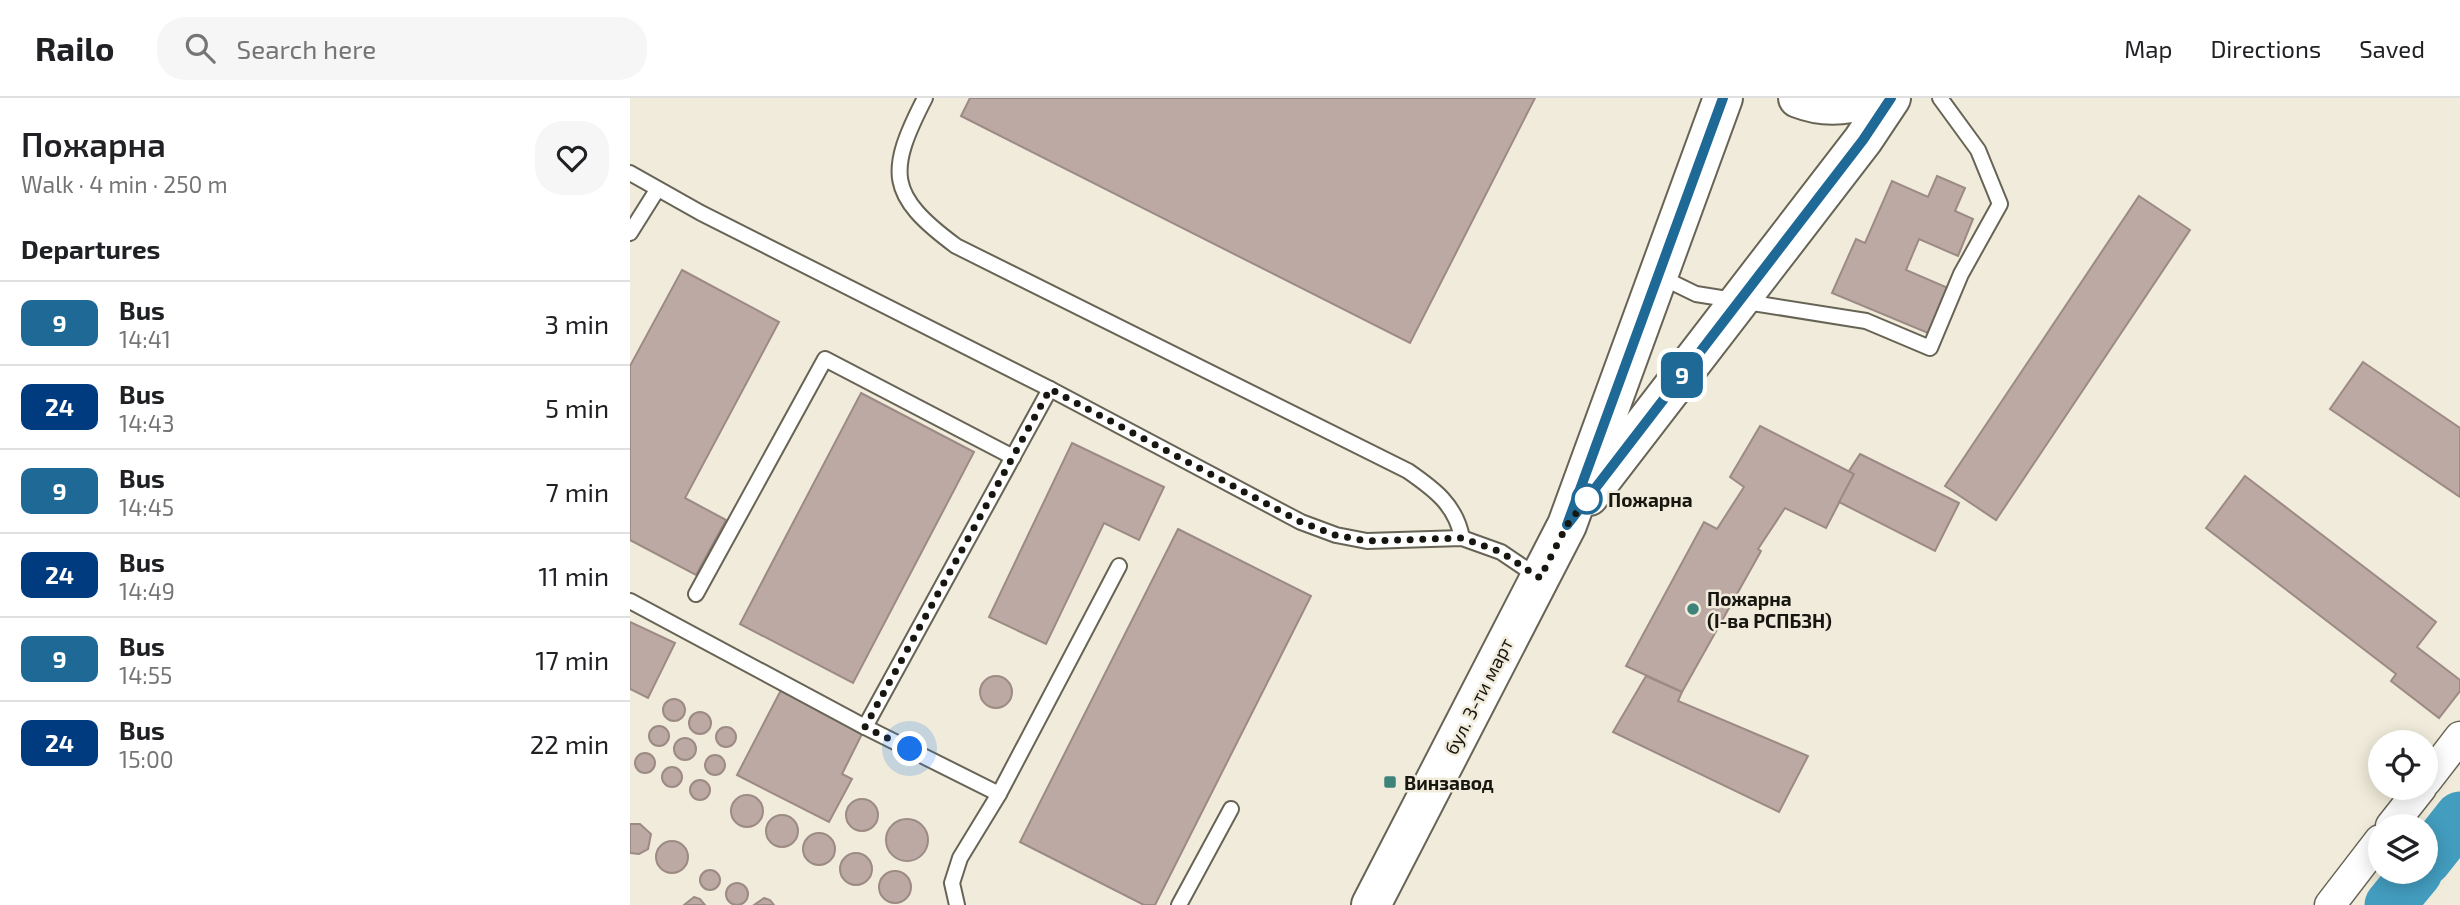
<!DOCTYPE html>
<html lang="en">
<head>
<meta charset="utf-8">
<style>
  body { margin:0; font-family:"Exo 2",sans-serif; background:#f6f6f6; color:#202124; height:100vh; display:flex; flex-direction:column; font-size:26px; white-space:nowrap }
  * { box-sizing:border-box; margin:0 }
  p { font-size:23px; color:#757577 }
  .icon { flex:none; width:38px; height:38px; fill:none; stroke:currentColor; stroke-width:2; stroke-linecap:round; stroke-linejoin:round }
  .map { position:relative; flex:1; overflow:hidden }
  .details { display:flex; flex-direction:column; background:#fff; width:630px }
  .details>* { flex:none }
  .badge { padding:0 14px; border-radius:10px; font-size:24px; line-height:46px }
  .tools { position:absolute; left:1738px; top:632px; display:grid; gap:14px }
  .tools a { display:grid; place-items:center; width:70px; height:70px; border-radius:50%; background:#fff; box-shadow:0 4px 18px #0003; font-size:35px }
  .you { position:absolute; width:35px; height:35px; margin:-18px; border:5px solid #fff; border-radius:50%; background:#1a73e8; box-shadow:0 0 0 10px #1a73e833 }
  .map>.badge { position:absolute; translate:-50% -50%; box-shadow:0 0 0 4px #fff }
  h2 { padding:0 21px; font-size:26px; line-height:63px }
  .round { display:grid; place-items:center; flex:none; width:74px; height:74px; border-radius:28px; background:#f6f6f6 }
  .overview { display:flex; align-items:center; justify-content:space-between; height:119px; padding:0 21px }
  h1 { font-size:33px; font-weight:600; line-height:52px }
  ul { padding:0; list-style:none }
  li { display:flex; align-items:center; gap:21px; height:84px; padding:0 21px; border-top:2px solid #e0e0e0 }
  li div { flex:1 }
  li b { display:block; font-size:26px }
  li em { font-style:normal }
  li .badge { min-width:77px; font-weight:700; text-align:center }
  header { display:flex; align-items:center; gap:42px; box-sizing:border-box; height:98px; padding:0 35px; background:#fff; border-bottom:2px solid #e0e0e0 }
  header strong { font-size:33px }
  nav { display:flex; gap:38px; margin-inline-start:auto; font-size:24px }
  .search { width:490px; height:63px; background:#f6f6f6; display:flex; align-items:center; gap:18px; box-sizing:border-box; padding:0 24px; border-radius:28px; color:#757577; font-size:26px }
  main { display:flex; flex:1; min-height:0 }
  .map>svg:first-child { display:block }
</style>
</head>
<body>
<header>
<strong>Railo</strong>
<div class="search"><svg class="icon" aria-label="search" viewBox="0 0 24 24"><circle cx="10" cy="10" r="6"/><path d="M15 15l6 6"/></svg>Search here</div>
<nav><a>Map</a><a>Directions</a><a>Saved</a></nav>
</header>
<main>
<section class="details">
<div class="overview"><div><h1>Пожарна</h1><p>Walk · 4 min · 250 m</p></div><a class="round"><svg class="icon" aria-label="heart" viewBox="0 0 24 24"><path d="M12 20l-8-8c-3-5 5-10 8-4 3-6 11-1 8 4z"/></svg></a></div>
<h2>Departures</h2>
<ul>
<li><span class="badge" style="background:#1f6997;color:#fff">9</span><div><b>Bus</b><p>14:41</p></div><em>3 min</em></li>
<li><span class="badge" style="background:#003b80;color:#fff">24</span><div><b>Bus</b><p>14:43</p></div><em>5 min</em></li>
<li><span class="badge" style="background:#1f6997;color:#fff">9</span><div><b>Bus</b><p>14:45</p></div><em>7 min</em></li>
<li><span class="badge" style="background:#003b80;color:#fff">24</span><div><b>Bus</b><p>14:49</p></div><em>11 min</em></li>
<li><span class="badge" style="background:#1f6997;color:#fff">9</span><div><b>Bus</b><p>14:55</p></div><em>17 min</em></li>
<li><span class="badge" style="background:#003b80;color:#fff">24</span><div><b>Bus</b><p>15:00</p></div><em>22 min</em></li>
</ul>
</section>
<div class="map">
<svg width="1830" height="807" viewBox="0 0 1830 807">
  <rect width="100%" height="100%" fill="#f0ebda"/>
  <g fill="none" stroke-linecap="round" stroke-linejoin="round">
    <g stroke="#439dbf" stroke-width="51">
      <path d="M1796 762 1830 719"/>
      <path d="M1760 807 1787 774"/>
    </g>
  </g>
  <g fill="#bca9a4" stroke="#9c8a84" stroke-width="2">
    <path d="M340 0H905L780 245 331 18Z"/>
    <path d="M1307 78 1335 90 1325 113 1343 121 1328 158 1289 141 1276 172 1318 190 1298 235 1202 195 1226 141 1235 145 1262 83 1298 99Z"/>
    <path d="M1509 98 1560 132 1366 422 1315 388Z"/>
    <path d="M52 172 149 224 55 400 96 422 66 477 0 442V268Z"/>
    <path d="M1733 264 1830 330V399L1700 311Z"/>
    <path d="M231 295 344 354 223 585 110 526Z"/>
    <path d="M1130 328 1224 376 1196 430 1155 410 1128 451 1131 453 1052 594 996 568 1074 424 1087 431 1114 389 1100 379Z"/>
    <path d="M442 345 534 389 509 442 474 425 416 546 359 519Z"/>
    <path d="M1230 356 1329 405 1305 453 1209 404 1224 376 1219 373Z"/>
    <path d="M1615 378 1806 524 1787 549 1830 582V593L1809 620 1761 583 1766 576 1576 430Z"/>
    <path d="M548 431 681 498 525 807H514L390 744Z"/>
    <path d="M0 524 45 545 18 600 0 591Z"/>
    <path d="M1016 578 1052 594 1048 603 1178 658 1149 714 983 634Z"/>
    <circle cx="366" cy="594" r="16"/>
    <path d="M151 592 233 634 212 676 222 681 199 724 107 677Z"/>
    <circle cx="44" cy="612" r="11"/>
    <circle cx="70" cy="625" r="11"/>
    <circle cx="29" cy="638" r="10"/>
    <circle cx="96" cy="639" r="10"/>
    <circle cx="55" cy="651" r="11"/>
    <circle cx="15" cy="665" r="10"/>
    <circle cx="85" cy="667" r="10"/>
    <circle cx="42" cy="679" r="10"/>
    <circle cx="70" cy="692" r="10"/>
    <circle cx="117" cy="713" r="16"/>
    <circle cx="232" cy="717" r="16"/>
    <circle cx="152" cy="733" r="16"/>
    <circle cx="277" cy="742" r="21"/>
    <path d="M0 726H10L21 736 18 751 9 756 0 755Z"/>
    <circle cx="189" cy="751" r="16"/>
    <circle cx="42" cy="759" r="16"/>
    <circle cx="226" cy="771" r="16"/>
    <circle cx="80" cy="782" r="10"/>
    <circle cx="265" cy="789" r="16"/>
    <circle cx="107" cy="796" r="11"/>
    <path d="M64 799 70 801 75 807H54Z"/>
    <path d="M134 800 140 802 144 807H124Z"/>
  </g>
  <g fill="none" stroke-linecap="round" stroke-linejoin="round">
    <g stroke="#686455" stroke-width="18">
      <g id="lane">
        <path d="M295 0C257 74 257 97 326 148L778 373C804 391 826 407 832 440"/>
        <path d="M0 75 71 115 420 291 671 424 706 437 737 443 832 440 871 454 908 479"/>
        <path d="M0 135 27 92"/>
        <path d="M1029 178 1066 196 1236 223 1300 250 1331 176 1370 106 1348 52 1310 0"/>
        <path d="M66 496 195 261 383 359"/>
        <path d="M0 503 235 629 369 696"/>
        <path d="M235 629 420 291"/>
        <path d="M327 807 322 785 330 760 369 696 489 468"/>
        <path d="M549 807 601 711"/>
      </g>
    </g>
    <g stroke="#686455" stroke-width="33">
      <g id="street">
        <path d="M1796 683 1830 639"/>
        <path d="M1761 728 1791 690"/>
        <path d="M1700 807 1750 742"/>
      </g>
    </g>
    <g stroke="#686455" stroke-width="42">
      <g id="secondary">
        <path d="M1168 0C1191 9 1214 9 1237 0"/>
        <path d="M959 398 1233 42 1261 0"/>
        <path d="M741 807 937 427 1093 0"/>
      </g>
    </g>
    <use href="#lane" stroke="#fff" stroke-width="14"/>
    <use href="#street" stroke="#fff" stroke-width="30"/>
    <use href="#secondary" stroke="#fff" stroke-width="38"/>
  </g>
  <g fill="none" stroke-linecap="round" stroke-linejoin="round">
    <g stroke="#fff" stroke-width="16">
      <path id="line" d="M1093 0 937 427 1233 42 1261 0"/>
    </g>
    <use href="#line" stroke="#1f6997" stroke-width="10"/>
    <path stroke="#171610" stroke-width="7" stroke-dasharray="0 12.6" d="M280 651 235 629 420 291 671 424 705 437 737 443 832 440 871 454 910 480 937 427 957 401"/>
  </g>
  <circle fill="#fff" stroke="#1f6997" stroke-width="3.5" cx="957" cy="401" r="14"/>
  <g fill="#3d8379" stroke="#f0ebda" stroke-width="2.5">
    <circle cx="1063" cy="511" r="7"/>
    <rect x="753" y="677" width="14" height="14" rx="3.5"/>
  </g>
  <g text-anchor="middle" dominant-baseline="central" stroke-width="5" stroke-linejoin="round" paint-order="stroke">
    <g font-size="19" font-weight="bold" fill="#171610" stroke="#f0ebda" text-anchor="start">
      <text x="978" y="401">Пожарна</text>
    </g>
    <g font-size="19" font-weight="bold" fill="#171610" stroke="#f0ebda" text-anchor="start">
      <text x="1077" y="500">Пожарна<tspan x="1077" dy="22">(I-ва РСПБЗН)</tspan></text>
      <text x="774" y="684">Винзавод</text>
    </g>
    <g font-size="19" fill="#171610" stroke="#f0ebda">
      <text transform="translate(848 598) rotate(-63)">бул. 3-ти март</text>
    </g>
  </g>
</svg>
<div class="tools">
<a><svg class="icon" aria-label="locate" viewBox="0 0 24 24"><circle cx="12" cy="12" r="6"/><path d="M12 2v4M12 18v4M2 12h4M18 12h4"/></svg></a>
<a><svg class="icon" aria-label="layers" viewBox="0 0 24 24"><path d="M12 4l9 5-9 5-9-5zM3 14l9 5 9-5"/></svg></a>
</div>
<div class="you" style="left:280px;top:651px"></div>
<b class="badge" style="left:1052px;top:277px;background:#1f6997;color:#fff">9</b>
</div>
</main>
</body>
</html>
